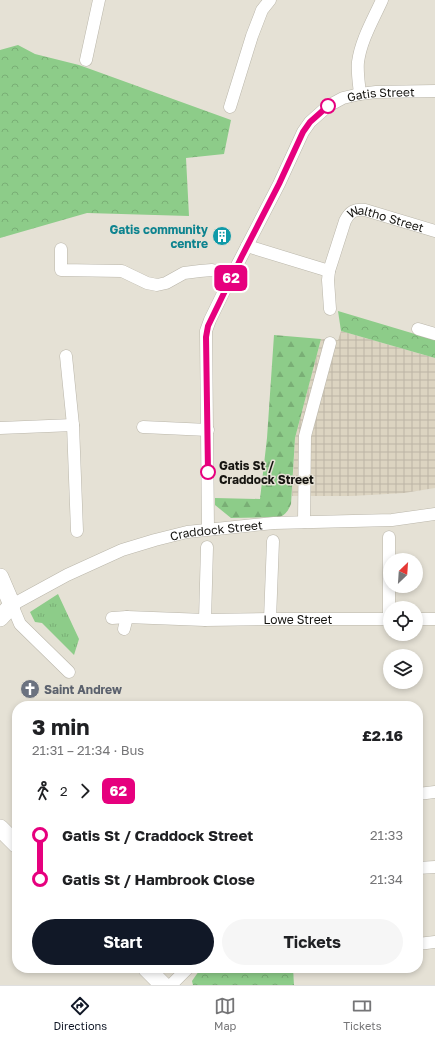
<!DOCTYPE html>
<html lang="en">
<head>
<meta charset="utf-8">
<style>
  body { margin:0; font-family:"Golos Text",sans-serif; background:#f6f6f6; color:#202124; height:100vh; display:flex; flex-direction:column; font-size:15px; white-space:nowrap }
  * { box-sizing:border-box; margin:0 }
  p { font-size:13px; color:#757577 }
  .icon { flex:none; width:22px; height:22px; fill:none; stroke:currentColor; stroke-width:2; stroke-linecap:round; stroke-linejoin:round }
  .map { position:relative; flex:1; overflow:hidden }
  .side { position:absolute; left:12px; top:701px; width:411px; height:272px; display:flex; flex-direction:column; background:#fff; border-radius:16px; box-shadow:0 2px 6px #0003 }
  .side>* { flex:none }
  .badge { padding:0 8px; border-radius:6px; font-size:14px; line-height:26px }
  .needle { width:26px; rotate:25deg }
  .controls { position:absolute; left:383px; top:553px; display:grid; gap:8px }
  .controls a { display:grid; place-items:center; width:40px; height:40px; border-radius:50%; background:#fff; box-shadow:0 2px 6px #0003; font-size:20px }
  .map>.badge { position:absolute; translate:-50% -50%; box-shadow:0 0 0 2px #fff }
  .legs { display:flex; align-items:center; gap:6px; height:44px; padding:0 20px; font-size:13px }
  .legs p { margin-inline-start:auto }
  .overview { display:flex; align-items:center; justify-content:space-between; height:68px; padding:0 20px }
  h1 { font-size:22px; font-weight:700; line-height:30px }
  .cta { display:flex; gap:8px; margin-top:auto; padding:8px 20px }
  .cta a { flex:1; height:46px; border-radius:24px; background:#111827; color:#fff; font-size:16px; font-weight:700; line-height:46px; text-align:center }
  .cta a+a { background:#f6f6f6; color:#202124 }
  ul { padding:0 20px; list-style:none }
  li { display:flex; align-items:center; gap:14px; height:44px; font-size:15px }
  li i { display:grid; place-items:center; width:6px; height:100%; margin:0 5px; background:currentColor }
  li i::after { content:''; width:10px; height:10px; margin:-5px; border:3px solid; border-radius:50%; background:#fff }
  li p { margin-inline-start:auto }
  li:first-child i { background:linear-gradient(#0000 50%,currentColor 0) }
  li:last-child i { background:linear-gradient(currentColor 50%,#0000 0) }
  .tab-bar { display:flex; justify-content:space-around; align-items:center; height:56px; border-top:1px solid #e0e0e0; background:#fff; font-size:11px; color:#757577 }
  .tab-bar a { display:grid; justify-items:center; gap:2px }
  .tab-bar .on { color:#111827 }
  .map>svg:first-child { display:block }
</style>
</head>
<body>
<div class="map">
<svg width="435" height="985" viewBox="0 0 435 985">
  <defs>
    <pattern id="industrial-grid" width="8" height="8" patternUnits="userSpaceOnUse"><rect width="8" height="8" fill="#dcd4c1"/><path d="M0 4h8M4 0v8" fill="none" stroke="#bcb5a5"/></pattern>
    <pattern id="grass-tufts" width="24" height="20" patternUnits="userSpaceOnUse"><rect width="24" height="20" fill="#8dcc89"/><path d="M3 7l-1-3M5 7V3M7 7l1-3M15 17l-1-3M17 17v-4M19 17l1-3" fill="none" stroke="#79ae75"/></pattern>
    <pattern id="forest-firs" width="22" height="20" patternUnits="userSpaceOnUse"><rect width="22" height="20" fill="#8dcc89"/><path d="M5 1l3.5 6h-7zM16 11l3.5 6h-7z" fill="#79ae75"/></pattern>
    <pattern id="park-crowns" width="20" height="18" patternUnits="userSpaceOnUse"><rect width="20" height="18" fill="#8dcc89"/><path d="M2 6a3 3 0 1 1 6 0M12 15a3 3 0 1 1 6 0" fill="none" stroke="#79ae75"/></pattern>
  </defs>
  <rect width="100%" height="100%" fill="#e5e1d5"/>
  <path fill="url(#industrial-grid)" d="M341 331 435 358V488L404 493 352 496H292L295 438 321 339 338 340Z"/>
  <path fill="url(#grass-tufts)" d="M58 594 79 639 74 655 42 623 35 622 30 612Z"/>
  <path fill="url(#forest-firs)" d="M274 335 321 339 295 438 291 504C288 511 286 514 280 517L231 518 215 505V498L260 499 267 438Z"/>
  <g fill="url(#park-crowns)">
    <path d="M18 45 35 54 79 65 231 120 224 154 186 158 189 216 87 213 0 238V50Z"/>
    <path d="M338 311 435 340V358L341 331Z"/>
    <path d="M201 968H293L294 985H193L192 981Z"/>
  </g>
  <g fill="none" stroke-linecap="round" stroke-linejoin="round">
    <g stroke="#bab6aa" stroke-width="13">
      <g id="street">
        <path d="M86 60 99 0"/>
        <path d="M360 94C359 83 357 73 358 62 361 40 373 20 382 0"/>
        <path d="M230 107 252 36 262 10 270 0"/>
        <path d="M247 246 329 271"/>
        <path d="M61 249V270L122 271 147 283 157 285 166 283 184 273 200 271 212 270 220 272 231 277"/>
        <path id="s1" d="M330 309 328 280 329 271 345 221C350 211 355 209 365 210L435 231"/>
        <path d="M418 329 435 334"/>
        <path d="M66 356 73 425 77 531"/>
        <path d="M143 427 208 430"/>
        <path d="M0 428 73 425"/>
        <path d="M304 522 305 436 330 343"/>
        <path id="s2" d="M208 529 206 331 210 320 231 277 279 184 303 132 310 122 328 106 343 98 360 94 376 92 435 91"/>
        <path id="s3" d="M112 618 127 617 205 620 270 619H390"/>
        <path d="M270 619 273 541"/>
        <path d="M389 619V537"/>
        <path d="M416 619H435"/>
        <path d="M205 620 207 547"/>
        <path d="M124 629 127 617"/>
        <path id="s4" d="M69 672 20 624 12 605 67 575 122 550 155 540 187 532 274 523 392 520 435 514"/>
        <path d="M418 794 435 792"/>
        <path d="M418 868 435 867"/>
        <path d="M418 944 435 942"/>
        <path d="M171 985 188 968"/>
      </g>
    </g>
    <g stroke="#bab6aa" stroke-width="18">
      <g id="secondary">
        <path d="M0 577 12 605 0 618"/>
        <path d="M0 828 17 845"/>
        <path d="M146 968 163 985"/>
      </g>
    </g>
    <use href="#street" stroke="#fff" stroke-width="12"/>
    <use href="#secondary" stroke="#fff" stroke-width="17"/>
  </g>
  <g fill="none" stroke-linecap="round" stroke-linejoin="round">
    <g stroke="#fff" stroke-width="9">
      <path id="line-1" d="M208 472 206 337 208 326 242 256 279 184 303 132 310 122 328 106"/>
    </g>
    <use href="#line-1" stroke="#e6007e" stroke-width="6"/>
  </g>
  <defs>
    <g id="building-disc" transform="scale(1)"><circle r="9.5" fill="#0f9aa8" stroke="#e5e1d5"/><path d="M-4-6H4V6H1V3H-1V6H-4ZM-2.5-4.3h1.7v1.8h-1.7ZM.8-4.3h1.7v1.8H.8ZM-2.5-1h1.7V.8h-1.7ZM.8-1h1.7V.8H.8Z" fill="#fff"/></g>
    <g id="church-disc" transform="scale(1)"><circle r="9.5" fill="#6b7280" stroke="#e5e1d5"/><path d="M-1.2-6h2.4v3.5h3.3v2.4h-3.3V6h-2.4V-.1h-3.3v-2.4h3.3Z" fill="#fff"/></g>
  </defs>
  <g fill-rule="evenodd">
    <use href="#building-disc" x="222" y="236"/>
    <use href="#church-disc" x="30" y="689"/>
  </g>
  <g fill="#fff" stroke="#e6007e" stroke-width="2">
    <circle cx="328" cy="106" r="7"/>
    <circle cx="208" cy="472" r="7"/>
  </g>
  <g text-anchor="middle" dominant-baseline="central" stroke-width="3" stroke-linejoin="round" paint-order="stroke">
    <g font-size="12" fill="#151410" stroke="#e5e1d5">
      <text stroke="none"><textPath href="#s2" startOffset="511">Gatis Street</textPath></text>
      <text stroke="none"><textPath href="#s1" startOffset="137">Waltho Street</textPath></text>
      <text stroke="none"><textPath href="#s4" startOffset="309">Craddock Street</textPath></text>
      <text stroke="none"><textPath href="#s3" startOffset="186">Lowe Street</textPath></text>
    </g>
    <g font-size="12" font-weight="bold" fill="#0d838f" stroke="#e5e1d5" text-anchor="end">
      <text x="208" y="229">Gatis community<tspan x="208" dy="14">centre</tspan></text>
    </g>
    <g font-size="12" font-weight="bold" fill="#151410" stroke="#e5e1d5" text-anchor="start">
      <text x="219" y="465">Gatis St /<tspan x="219" dy="14">Craddock Street</tspan></text>
    </g>
    <g font-size="12" font-weight="bold" fill="#5b616d" stroke="#e5e1d5" text-anchor="start">
      <text x="44" y="689">Saint Andrew</text>
    </g>
  </g>
</svg>
<div class="controls">
<a><svg class="needle" viewBox="-14 -14 28 28"><path d="M0-13l5 13h-10z" fill="#e53935"/><path d="M0 13l5-13h-10z" fill="#757577"/></svg></a>
<a><svg class="icon" aria-label="locate" viewBox="0 0 24 24"><circle cx="12" cy="12" r="6"/><path d="M12 2v4M12 18v4M2 12h4M18 12h4"/></svg></a>
<a><svg class="icon" aria-label="layers" viewBox="0 0 24 24"><path d="M12 4l9 5-9 5-9-5zM3 14l9 5 9-5"/></svg></a>
</div>
<b class="badge" style="left:231px;top:278px;background:#e6007e;color:#fff">62</b>
<section class="side">
<div class="overview"><div><h1>3 min</h1><p>21:31 – 21:34 · Bus</p></div><b>£2.16</b></div>
<div class="legs"><svg class="icon" aria-label="walk" viewBox="0 0 24 24"><circle cx="13" cy="4" r="2"/><path d="M13 8l-2 6 4 7M11 14l-3 7M7 12l3-4h3l4 4"/></svg>2<svg class="icon" aria-label="forward" viewBox="0 0 24 24"><path d="M9 5l7 7-7 7"/></svg><b class="badge" style="background:#e6007e;color:#fff">62</b></div>
<ul>
<li><i style="color:#e6007e"></i><b>Gatis St / Craddock Street</b><p>21:33</p></li>
<li><i style="color:#e6007e"></i><b>Gatis St / Hambrook Close</b><p>21:34</p></li>
</ul>
<div class="cta"><a>Start</a><a>Tickets</a></div>
</section>
</div>
<nav class="tab-bar">
<a class="on"><svg class="icon" aria-label="directions" viewBox="0 0 24 24"><path d="M12 3l9 9-9 9-9-9zM9 14v-3h6M13 9l2 2-2 2"/></svg>Directions</a>
<a><svg class="icon" aria-label="map" viewBox="0 0 24 24"><path d="M3 6l6-2 6 2 6-2v14l-6 2-6-2-6 2zM9 4v14M15 6v14"/></svg>Map</a>
<a><svg class="icon" aria-label="tickets" viewBox="0 0 24 24"><path d="M3 7h18v10H3zM15 7v10"/></svg>Tickets</a>
</nav>
</body>
</html>
